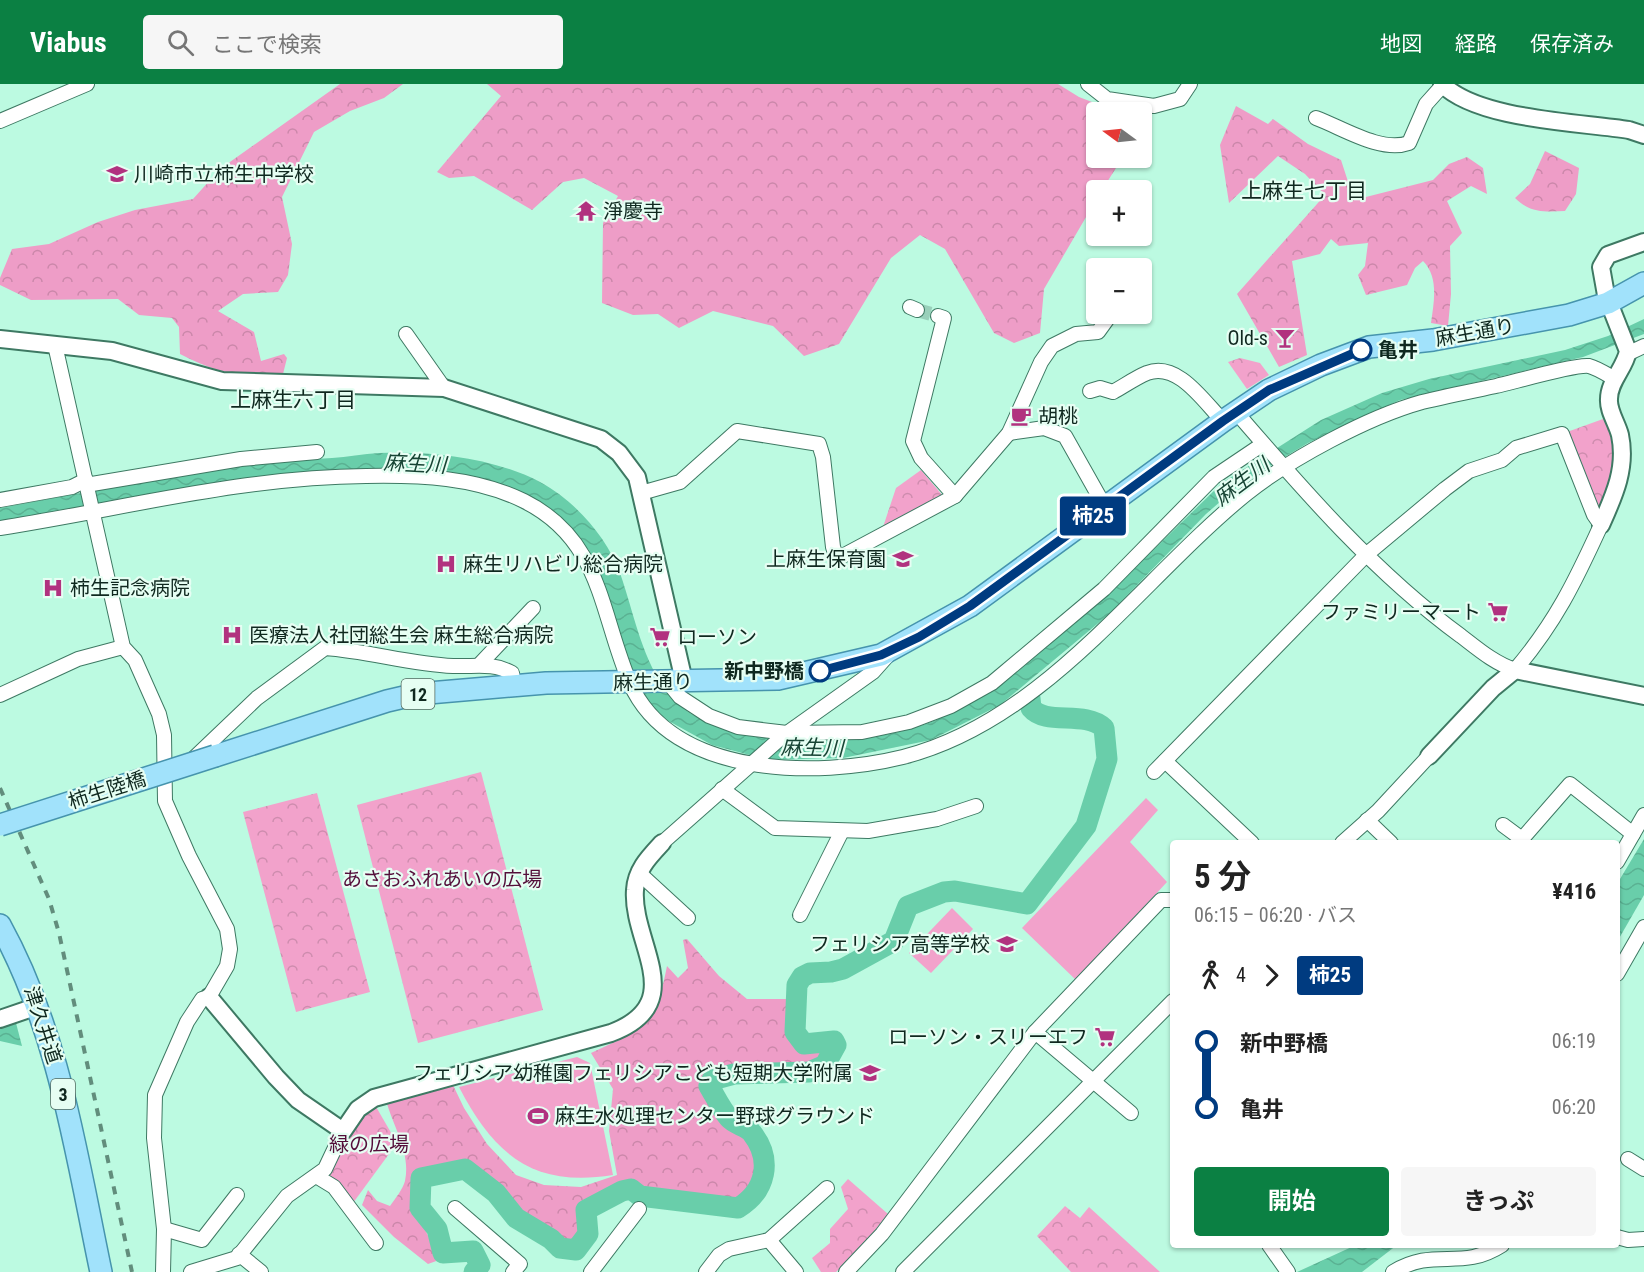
<!DOCTYPE html>
<html lang="ja">
<head>
<meta charset="utf-8">
<style>
  body { margin:0; font-family:"Roboto Condensed","Noto Sans JP",sans-serif; background:#f6f6f6; color:#222; height:100vh; display:flex; flex-direction:column; font-size:22px; white-space:nowrap }
  * { box-sizing:border-box; margin:0 }
  p { font-size:20px; color:#767676 }
  .icon { flex:none; width:33px; height:33px; fill:none; stroke:currentColor; stroke-width:2; stroke-linecap:round; stroke-linejoin:round }
  .map { position:relative; flex:1; overflow:hidden }
  .drawer { position:absolute; left:1170px; top:756px; width:450px; height:408px; display:flex; flex-direction:column; background:#fff; border-radius:6px; box-shadow:0 2px 4px #0004 }
  .drawer>* { flex:none }
  .badge { padding:0 12px; border-radius:4px; font-size:21px; line-height:39px }
  .needle { width:39px; rotate:285deg }
  .fabs { position:absolute; left:1086px; top:18px; display:grid; gap:12px }
  .fabs a { display:grid; place-items:center; width:66px; height:66px; border-radius:6px; background:#fff; box-shadow:0 2px 4px #0004; font-size:30px }
  .map>.badge { position:absolute; translate:-50% -50%; box-shadow:0 0 0 3px #fff }
  .legs { display:flex; align-items:center; gap:9px; height:66px; padding:0 24px; font-size:20px }
  .legs p { margin-inline-start:auto }
  .headline { display:flex; align-items:center; justify-content:space-between; height:102px; padding:0 24px }
  h1 { font-size:33px; font-weight:700; line-height:45px }
  .button { display:flex; gap:12px; margin-top:auto; padding:12px 24px }
  .button a { flex:1; height:69px; border-radius:6px; background:#0b8043; color:#fff; font-size:24px; font-weight:700; line-height:69px; text-align:center }
  .button a+a { background:#f6f6f6; color:#222 }
  ul { padding:0 24px; list-style:none }
  li { display:flex; align-items:center; gap:21px; height:66px; font-size:22px }
  li i { display:grid; place-items:center; width:9px; height:100%; margin:0 8px; background:currentColor }
  li i::after { content:''; width:15px; height:15px; margin:-8px; border:4px solid; border-radius:50%; background:#fff }
  li p { margin-inline-start:auto }
  li:first-child i { background:linear-gradient(#0000 50%,currentColor 0) }
  li:last-child i { background:linear-gradient(currentColor 50%,#0000 0) }
  header { display:flex; align-items:center; gap:36px; box-sizing:border-box; height:84px; padding:0 30px; background:#0b8043; color:#fff }
  header strong { font-size:28px }
  nav { display:flex; gap:33px; margin-inline-start:auto; font-size:21px }
  .search { width:420px; height:54px; background:#f6f6f6; display:flex; align-items:center; gap:15px; box-sizing:border-box; padding:0 21px; border-radius:6px; color:#767676; font-size:22px }
  .map>svg:first-child { display:block }
</style>
</head>
<body>
<header>
<strong>Viabus</strong>
<div class="search"><svg class="icon" aria-label="search" viewBox="0 0 24 24"><circle cx="10" cy="10" r="6"/><path d="M15 15l6 6"/></svg>ここで検索</div>
<nav><a>地図</a><a>経路</a><a>保存済み</a></nav>
</header>
<div class="map">
<svg width="1644" height="1188" viewBox="0 0 1644 1188">
  <defs>
    <pattern id="forest-crowns" width="20" height="18" patternUnits="userSpaceOnUse" patternTransform="scale(1.5)"><rect width="20" height="18" fill="#ee9dc7"/><path d="M2 6a3 3 0 1 1 6 0M12 15a3 3 0 1 1 6 0" fill="none" stroke="#cb87aa"/></pattern>
    <pattern id="park-crowns" width="20" height="18" patternUnits="userSpaceOnUse" patternTransform="scale(1.5)"><rect width="20" height="18" fill="#f2a2cb"/><path d="M2 6a3 3 0 1 1 6 0M12 15a3 3 0 1 1 6 0" fill="none" stroke="#ce8cae"/></pattern>
    <pattern id="water-waves" width="16" height="10" patternUnits="userSpaceOnUse" patternTransform="scale(1.5)"><rect width="16" height="10" fill="#69ceaa"/><path d="M0 5q4-4 8 0t8 0" fill="none" stroke="#5ab192"/></pattern>
  </defs>
  <rect width="100%" height="100%" fill="#bcfae1"/>
  <g fill="url(#forest-crowns)">
    <path d="M340 0H403L384 14 350 27 314 48 282 113 292 160 288 191 278 208 243 210 218 227 254 248 261 277 284 270 287 274 283 290C245 296 214 288 180 270L179 243 172 234 139 231 118 215 31 216 0 201V194L12 165 49 160 98 138 135 126 193 115 220 85Z"/>
    <path d="M487 0H1058L1079 13 1118 28H1096V74H1118L1116 84 1102 106H1096V116L1044 205 1040 249 1014 259 994 249 945 165 920 151 891 174 839 260 804 272 773 242 713 227 679 244 658 230 633 231 602 219 603 139 618 112 584 94 563 98 532 126 474 92 449 94 437 88 501 12Z"/>
    <path d="M1236 22 1268 40 1273 35 1308 60 1341 76 1354 116 1433 96 1449 80 1467 73 1483 84 1487 110 1471 102 1447 117 1462 149 1450 162 1451 210 1448 242 1431 239C1434 218 1439 193 1423 177L1415 184 1407 201 1366 211 1358 191 1365 182 1368 159 1339 162 1331 155 1320 170 1292 177 1307 271 1279 283 1237 210 1325 111 1305 90 1278 72 1229 119 1220 61Z"/>
    <path d="M1545 67 1579 84 1576 110 1565 127C1545 128 1530 129 1515 114L1530 100Z"/>
    <path d="M687 855 719 892 747 915H788L787 944 794 960 809 966 829 961 827 971 817 983 793 984 784 979C757 1009 726 972 701 998 704 1009 707 1019 714 1028 726 1045 760 1058 761 1082 761 1090 754 1100 749 1106 746 1110 742 1118 738 1121 716 1135 675 1122 656 1107L645 1110 632 1100 583 1129 585 1146 575 1159 563 1156 521 1132 497 1105 464 1084 425 1092 416 1089 414 1121 439 1176 428 1180 394 1153 362 1121 368 1106 377 1117 390 1122C395 1115 403 1105 405 1097 411 1068 393 1043 386 1016L452 999 464 1024 487 1060 516 1091 544 1101 581 1103 617 1091 609 1047 613 1005 591 969C645 944 655 944 667 882L678 894 688 884 683 856Z"/>
  </g>
  <g fill="url(#park-crowns)">
    <path d="M1240 274 1260 279 1269 291 1247 305 1228 278Z"/>
    <path d="M1603 335 1605 339 1608 338 1615 377 1601 422 1596 421 1567 348Z"/>
    <path d="M921 386 943 412 883 443 896 404Z"/>
    <path d="M481 688 543 926 418 959 357 721Z"/>
    <path d="M317 709 370 908 296 928 243 728Z"/>
    <path d="M375 1021 397 1059 353 1119 324 1093 358 1034Z"/>
    <path d="M848 1095 888 1130 860 1165 836 1188H821L812 1174 830 1159V1145L848 1125 841 1103Z"/>
    <path d="M1065 1122 1080 1134 1089 1123 1160 1188H1071L1037 1152Z"/>
  </g>
  <g fill="#f2a2cb">
    <path d="M1146 714 1158 726 1130 758 1167 798 1076 896 1022 844Z"/>
    <path d="M952 824 973 845 931 889 909 869Z"/>
    <path d="M577 973 590 979 613 1091C534 1104 494 1071 459 1003Z"/>
  </g>
  <g fill="url(#water-waves)">
    <path d="M1644 235V250L1583 273 1400 316 1308 359 1243 398 1206 430 1108 531 1000 621 931 656 843 674 769 676 712 661 665 635 646 616 632 591 602 496 589 466 557 431 515 407 311 388 261 392 0 440V424C66 412 131 399 197 388 222 384 248 377 273 375 292 373 312 376 332 374 347 373 363 370 379 369 431 367 492 373 540 398 574 416 607 453 620 489 634 529 640 568 664 604 708 672 870 665 936 636 963 624 987 606 1011 589L1017 588 1101 517 1222 399 1321 336 1382 309 1429 295 1565 266 1608 252Z"/>
    <path d="M1644 755V811L1617 858V800Z"/>
    <path d="M12 936 16 939 22 962 0 957V941Z"/>
    <path d="M1356 1161H1397L1362 1188H1297Z"/>
  </g>
  <g fill="none" stroke-linecap="round" stroke-linejoin="round">
    <path stroke="#69ceaa" stroke-width="21" d="M474 1188 480 1181 473 1167 443 1169 437 1145 420 1124 421 1094 465 1085 496 1109 516 1134 551 1155 560 1164 576 1166 588 1150 586 1126 622 1107 631 1105 640 1112 738 1124C766 1107 773 1076 752 1049 747 1042 735 1041 729 1034 721 1025 715 1012 709 1002L712 996 734 990 809 988 825 981 836 961 834 957 804 960 795 948 797 901 802 893 810 889 831 888 843 885 894 857 908 822 944 808 955 807 1027 820 1086 742 1107 675 1104 644C1084 626 1046 642 1031 624L1030 614"/>
    <path stroke="#99d0ba" stroke-width="14" stroke-dasharray="14 7" stroke-linecap="butt" d="M917 226 938 232"/>
    <g stroke="#3e7963" stroke-width="16">
      <g id="minor">
        <path d="M1088 0 1107 15 1154 22 1180 15 1190 0"/>
        <path d="M1316 34C1343 44 1381 69 1409 59L1426 20 1443 1"/>
        <path d="M0 37 87 0"/>
        <path d="M910 223 917 226"/>
        <path d="M938 232 944 234 913 357 921 374 955 412"/>
        <path d="M406 250 444 304"/>
        <path d="M55 261 123 563 135 576 159 630 164 651 165 717 189 772 227 845 230 865 227 882 209 913 202 915 187 938 155 1011 154 1054 164 1145 163 1188"/>
        <path d="M1627 270 1644 262"/>
        <path d="M1090 307 1100 304 1113 308C1124 302 1135 294 1147 289 1178 277 1204 318 1223 337"/>
        <path d="M1009 349 1044 344 1065 352 1105 423"/>
        <path d="M86 401 241 375 317 368"/>
        <path d="M641 409 680 398 737 347 819 360 823 373 833 463 837 475 955 412 1009 349 1041 278 1052 262 1076 250 1098 248 1111 230"/>
        <path d="M0 416 72 403 86 396"/>
        <path d="M0 444C122 425 241 393 366 392 420 391 475 393 524 417 602 456 600 529 630 599 672 694 818 694 903 673 1045 637 1138 498 1246 410 1290 375 1368 333 1422 318 1447 312 1472 307 1496 302 1514 298 1576 280 1589 282 1597 284 1608 291 1615 295"/>
        <path d="M480 580 533 524"/>
        <path d="M667 597 680 613 709 632 738 643 787 649 862 648 909 638 951 622 992 599 1104 505 1214 393 1263 360"/>
        <path d="M0 611 78 575 123 563"/>
        <path d="M192 676 257 614 325 564C368 567 410 580 453 582 475 583 492 578 512 589L514 601"/>
        <path d="M1165 677 1252 759"/>
        <path d="M1154 688 1367 470 1445 405 1469 387 1502 376 1516 364 1562 350 1594 431 1601 441C1575 498 1555 539 1515 586 1494 579 1478 565 1461 552 1376 490 1304 407 1236 328"/>
        <path d="M722 705 775 744 868 747 937 735 976 722"/>
        <path d="M1367 736 1391 759"/>
        <path d="M1503 741 1522 755 1570 700 1633 750"/>
        <path d="M662 759 783 652 873 588 889 570"/>
        <path d="M1342 759 1378 727 1429 672"/>
        <path d="M1617 778 1644 731"/>
        <path d="M639 789 688 834"/>
        <path d="M800 831 842 747"/>
        <path d="M1617 890 1644 843"/>
        <path d="M1035 948 1131 1029"/>
        <path d="M1628 1075 1644 1085"/>
        <path d="M316 1092 334 1103 376 1159"/>
        <path d="M455 1124 520 1180 513 1188"/>
        <path d="M164 1145 202 1156 237 1111"/>
        <path d="M1617 1153 1628 1156 1644 1155"/>
        <path d="M769 1156 796 1188"/>
        <path d="M1269 1161 1288 1188"/>
        <path d="M239 1170 261 1188"/>
        <path d="M191 1188 237 1174 287 1112 325 1085 343 1047"/>
        <path d="M591 1188 639 1125"/>
        <path d="M706 1188 719 1171 729 1165 769 1156 827 1104"/>
        <path d="M846 1188 882 1150 1035 948 1161 816H1173"/>
        <path d="M903 1188 1173 917"/>
        <path d="M1393 1188C1436 1162 1460 1188 1502 1161"/>
      </g>
    </g>
    <g stroke="#3e7963" stroke-width="20">
      <g id="tertiary">
        <path d="M1442 0C1478 36 1579 38 1629 46L1644 51"/>
        <path d="M0 255 112 267 222 297 444 304 601 355 619 369 637 393 684 597"/>
        <path d="M1601 441C1614 412 1627 384 1620 351 1617 339 1608 327 1609 315 1609 297 1625 284 1628 267L1606 211 1601 183 1608 171 1644 158"/>
        <path d="M1429 672 1493 604 1515 586 1644 612"/>
        <path d="M209 913 276 993 298 1016 343 1047 358 1025 374 1014 611 949C691 919 631 859 635 806 636 786 649 773 662 759"/>
        <path d="M0 935 38 922"/>
      </g>
    </g>
    <g stroke="#4694ad" stroke-width="24">
      <g id="primary">
        <path d="M215 672 387 617 417 610 546 599 778 595 881 571 970 522 1223 337 1269 306 1321 281 1369 263 1433 256 1569 231 1608 219 1644 199"/>
        <path d="M0 841C59 948 76 1069 101 1188"/>
      </g>
    </g>
    <use href="#minor" stroke="#fff" stroke-width="14"/>
    <use href="#tertiary" stroke="#fff" stroke-width="16"/>
    <use href="#primary" stroke="#a1e2fb" stroke-width="21"/>
    <path stroke="#628d7c" stroke-width="4" stroke-dasharray="8 8" stroke-linecap="butt" d="M0 704 49 815 59 849 132 1188"/>
    <g stroke="#4694ad" stroke-width="24" stroke-linecap="butt">
      <path id="primary-bridge" d="M0 741 215 672"/>
    </g>
    <use href="#primary-bridge" stroke="#a1e2fb" stroke-width="21"/>
  </g>
  <g fill="none" stroke-linecap="round" stroke-linejoin="round">
    <g stroke="#fff" stroke-width="14">
      <path id="line-1" d="M820 587 881 571 919 553 970 522 1223 337 1269 306 1361 266"/>
    </g>
    <use href="#line-1" stroke="#003b80" stroke-width="9"/>
  </g>
  <defs>
    <g id="school-bare" transform="scale(1.62)"><path d="M0-5L7-2L0 1L-7-2ZM-4 1L0 2.5L4 1V4Q0 6-4 4Z" fill="#b1327f" stroke="#e6fef3" stroke-width="2.5" paint-order="stroke"/></g>
    <g id="temple-bare" transform="scale(1.62)"><path d="M0-6L5-2H3V0L6.5 2.5H4V6H1.5V3h-3V6H-4V2.5H-6.5L-3 0V-2H-5Z" fill="#b1327f" stroke="#e6fef3" stroke-width="2.5" paint-order="stroke"/></g>
    <g id="bar-bare" transform="scale(1.62)"><path d="M-6-5H6L.8 .8V4.5H3.5V6h-7V4.5H-.8V.8Z" fill="#b1327f" stroke="#e6fef3" stroke-width="2.5" paint-order="stroke"/></g>
    <g id="cafe-bare" transform="scale(1.62)"><path d="M-5.5-4.5H6V0H3Q3 3.5 0 3.5H-2.5Q-5.5 3.5-5.5 0ZM3-3.2v2h1.7v-2ZM-6 4.5H4V6H-6Z" fill="#b1327f" stroke="#e6fef3" stroke-width="2.5" paint-order="stroke"/></g>
    <g id="hospital-bare" transform="scale(1.62)"><path d="M-5-5h3v3.5h4V-5h3V5h-3V1.5h-4V5h-3Z" fill="#b1327f" stroke="#e6fef3" stroke-width="2.5" paint-order="stroke"/></g>
    <g id="supermarket-bare" transform="scale(1.62)"><path d="M-6-5.5h2.5l.6 2H6L4.5 2H-2.5L-4.4-4H-6ZM-1.5 3.2a1.3 1.3 0 1 0 .1 0ZM3 3.2a1.3 1.3 0 1 0 .1 0Z" fill="#b1327f" stroke="#e6fef3" stroke-width="2.5" paint-order="stroke"/></g>
    <g id="stadium-bare" transform="scale(1.62)"><path d="M0-5a6.5 5 0 1 0 0 10a6.5 5 0 1 0 0-10ZM-3.5-1.8h7v3.6h-7Z" fill="#b1327f" stroke="#e6fef3" stroke-width="2.5" paint-order="stroke"/></g>
  </defs>
  <g fill-rule="evenodd">
    <use href="#school-bare" x="117" y="90"/>
    <use href="#temple-bare" x="586" y="127"/>
    <use href="#bar-bare" x="1285" y="254"/>
    <use href="#cafe-bare" x="1021" y="332"/>
    <use href="#school-bare" x="903" y="475"/>
    <use href="#hospital-bare" x="446" y="480"/>
    <use href="#hospital-bare" x="53" y="504"/>
    <use href="#supermarket-bare" x="1498" y="528"/>
    <use href="#hospital-bare" x="232" y="551"/>
    <use href="#supermarket-bare" x="660" y="553"/>
    <use href="#school-bare" x="1007" y="860"/>
    <use href="#supermarket-bare" x="1105" y="953"/>
    <use href="#school-bare" x="870" y="989"/>
    <use href="#stadium-bare" x="538" y="1032"/>
  </g>
  <g fill="#fff" stroke="#003b80" stroke-width="3">
    <circle cx="1361" cy="266" r="10"/>
    <circle cx="820" cy="587" r="10"/>
  </g>
  <g text-anchor="middle" dominant-baseline="central" stroke-width="4.5" stroke-linejoin="round" paint-order="stroke">
    <g fill="#e6fef3" stroke="#50685f" stroke-width="1.5">
      <rect x="401.5" y="595" width="33" height="30" rx="4.5"/>
      <rect x="51" y="995" width="24" height="30" rx="4.5"/>
    </g>
    <g font-size="18" font-weight="bold" fill="#0f281f">
      <text x="418" y="610">12</text>
      <text x="63" y="1010">3</text>
    </g>
    <g font-size="20" fill="#0f281f" stroke="#e6fef3" text-anchor="start">
      <text x="134" y="90">川崎市立柿生中学校</text>
      <text x="603" y="127">淨慶寺</text>
      <text x="1268" y="254" text-anchor="end">Old-s</text>
      <text x="1038" y="332">胡桃</text>
      <text x="886" y="475" text-anchor="end">上麻生保育園</text>
      <text x="463" y="480">麻生リハビリ総合病院</text>
      <text x="70" y="504">柿生記念病院</text>
      <text x="1481" y="528" text-anchor="end">ファミリーマート</text>
      <text x="249" y="551">医療法人社団総生会 麻生総合病院</text>
      <text x="677" y="553">ローソン</text>
      <text x="990" y="860" text-anchor="end">フェリシア高等学校</text>
      <text x="1088" y="953" text-anchor="end">ローソン・スリーエフ</text>
      <text x="853" y="989" text-anchor="end">フェリシア幼稚園フェリシアこども短期大学附属</text>
      <text x="555" y="1032">麻生水処理センター野球グラウンド</text>
    </g>
    <g font-size="20" fill="#0f281f" stroke="#e6fef3">
      <text transform="translate(1475 248) rotate(-10)">麻生通り</text>
      <text transform="translate(653 598) rotate(-1)">麻生通り</text>
      <text transform="translate(107 706) rotate(-18)">柿生陸橋</text>
      <text transform="translate(43 941) rotate(72)">津久井道</text>
    </g>
    <g font-size="20" font-weight="bold" fill="#0f281f" stroke="#e6fef3" text-anchor="start">
      <text x="1378" y="266">亀井</text>
      <text x="804" y="587" text-anchor="end">新中野橋</text>
    </g>
    <g font-size="20" fill="#540e3a" stroke="#e6fef3">
      <text x="442" y="795">あさおふれあいの広場</text>
      <text x="369" y="1060">緑の広場</text>
    </g>
    <g font-size="21" fill="#0f281f" stroke="#e6fef3">
      <text x="1304" y="107">上麻生七丁目</text>
      <text x="293" y="316">上麻生六丁目</text>
    </g>
    <g font-size="21" font-style="italic" fill="#174434" stroke="#e6fef3">
      <text transform="translate(415 380) rotate(3)">麻生川</text>
      <text transform="translate(1242 398) rotate(-37)">麻生川</text>
      <text transform="translate(812 664) rotate(1)">麻生川</text>
    </g>
  </g>
</svg>
<div class="fabs">
<a><svg class="needle" viewBox="-14 -14 28 28"><path d="M0-13l5 13h-10z" fill="#e53935"/><path d="M0 13l5-13h-10z" fill="#767676"/></svg></a>
<a>+</a>
<a>−</a>
</div>
<b class="badge" style="left:1093px;top:432px;background:#003b80;color:#fff">柿25</b>
<section class="drawer">
<div class="headline"><div><h1>5 分</h1><p>06:15 – 06:20 · バス</p></div><b>¥416</b></div>
<div class="legs"><svg class="icon" aria-label="walk" viewBox="0 0 24 24"><circle cx="13" cy="4" r="2"/><path d="M13 8l-2 6 4 7M11 14l-3 7M7 12l3-4h3l4 4"/></svg>4<svg class="icon" aria-label="forward" viewBox="0 0 24 24"><path d="M9 5l7 7-7 7"/></svg><b class="badge" style="background:#003b80;color:#fff">柿25</b></div>
<ul>
<li><i style="color:#003b80"></i><b>新中野橋</b><p>06:19</p></li>
<li><i style="color:#003b80"></i><b>亀井</b><p>06:20</p></li>
</ul>
<div class="button"><a>開始</a><a>きっぷ</a></div>
</section>
</div>
</body>
</html>
